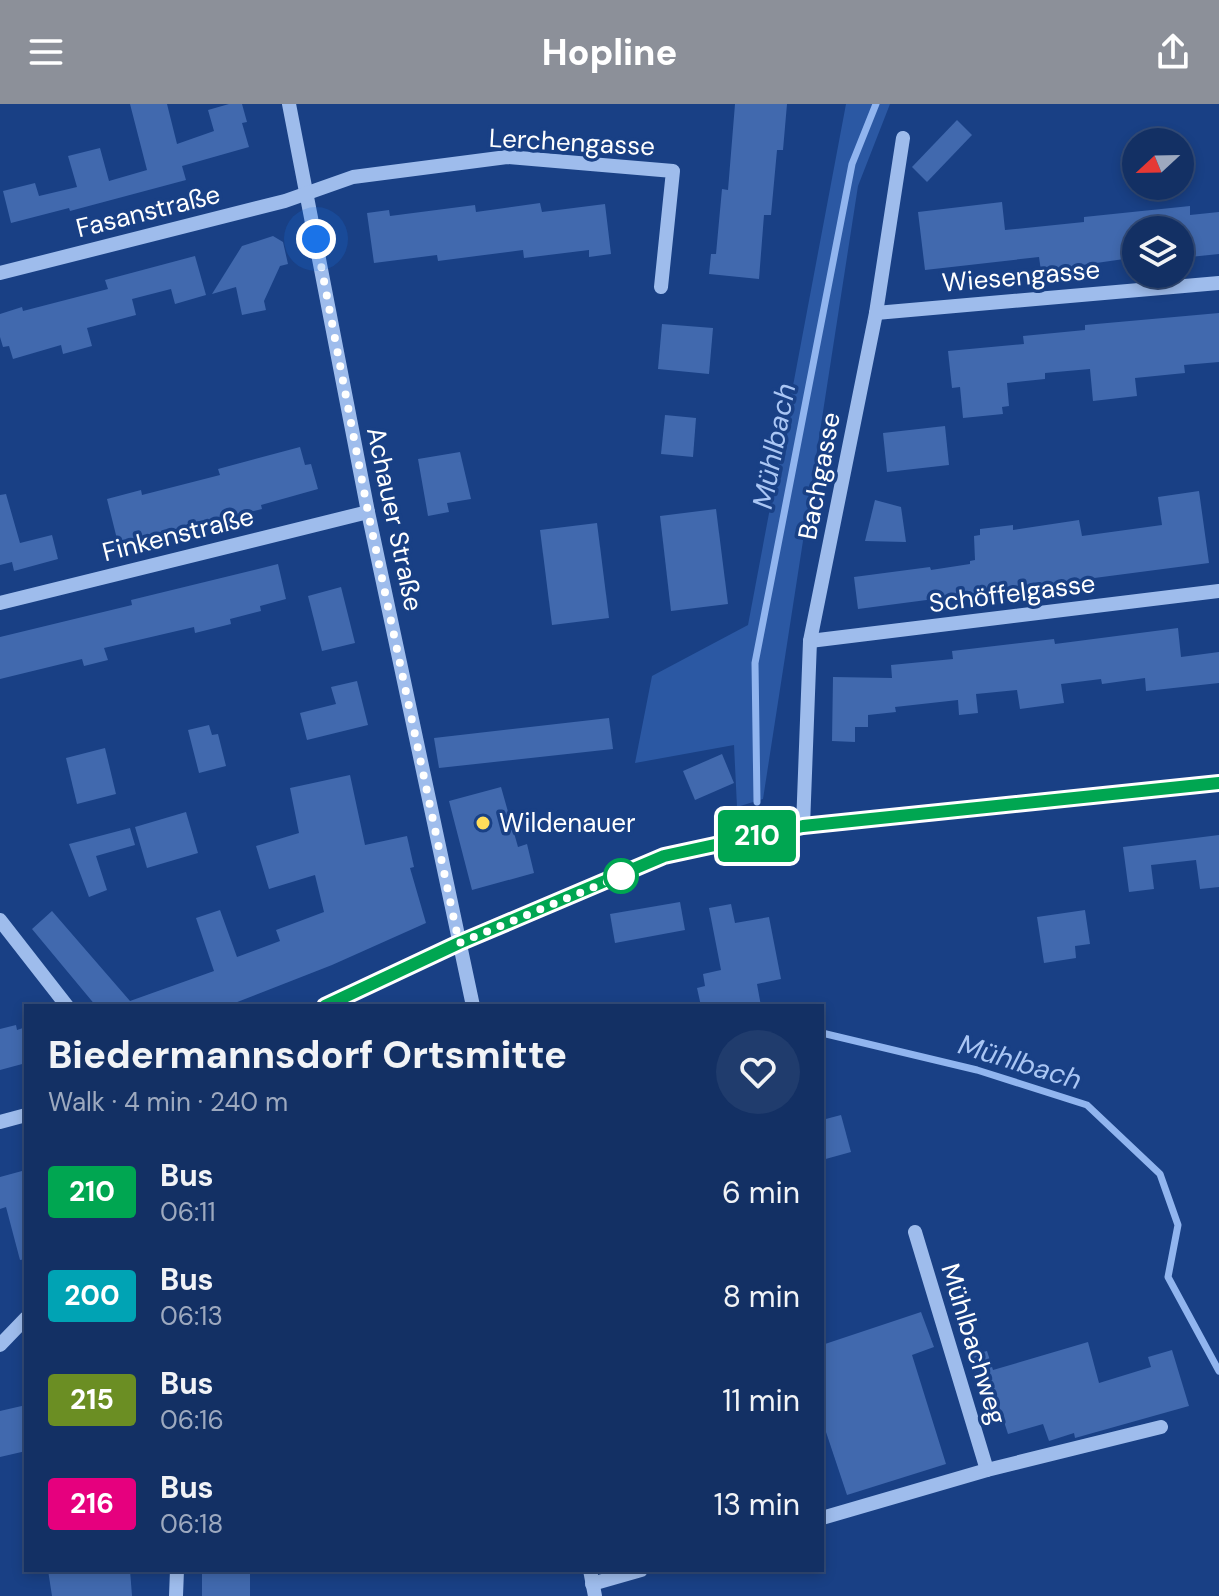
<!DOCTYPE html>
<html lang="en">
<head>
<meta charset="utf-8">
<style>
  body { margin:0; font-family:"DM Sans",sans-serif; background:#203c6d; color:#f1f3f6; height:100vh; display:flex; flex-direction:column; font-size:30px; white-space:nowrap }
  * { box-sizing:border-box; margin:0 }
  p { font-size:26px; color:#9da9bf }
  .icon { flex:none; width:44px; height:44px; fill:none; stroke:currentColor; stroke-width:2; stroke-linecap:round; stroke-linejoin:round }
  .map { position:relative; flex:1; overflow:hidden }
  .side { position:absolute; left:24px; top:900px; width:800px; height:568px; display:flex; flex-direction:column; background:#133064; border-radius:0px; box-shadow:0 4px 12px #0003,0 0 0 2px #324b78 }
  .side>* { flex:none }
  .badge { padding:0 16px; border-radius:6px; font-size:28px; line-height:52px }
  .needle { width:52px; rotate:248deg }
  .controls { position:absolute; left:1122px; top:24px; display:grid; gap:16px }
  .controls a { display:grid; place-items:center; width:72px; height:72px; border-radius:50%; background:#133064; box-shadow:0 4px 12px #0003,0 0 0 2px #324b78; font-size:40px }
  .you { position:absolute; width:40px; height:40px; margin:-20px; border:6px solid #fff; border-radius:50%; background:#1a73e8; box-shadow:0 0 0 12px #1a73e833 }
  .map>.badge { position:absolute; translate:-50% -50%; box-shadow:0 0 0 4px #fff }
  .round { display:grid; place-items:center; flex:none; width:84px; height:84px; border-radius:42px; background:#203c6d }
  .headline { display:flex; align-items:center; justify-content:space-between; height:136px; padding:0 24px }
  h1 { font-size:38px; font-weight:800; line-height:60px }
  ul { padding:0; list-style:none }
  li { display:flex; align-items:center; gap:24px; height:104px; padding:0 24px }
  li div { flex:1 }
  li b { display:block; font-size:30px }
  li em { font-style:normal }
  li .badge { min-width:88px; font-weight:700; text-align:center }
  header { display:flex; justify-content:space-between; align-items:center; height:104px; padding:0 24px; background:#8c9099; color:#fff; font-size:36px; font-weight:800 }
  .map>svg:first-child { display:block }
</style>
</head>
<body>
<header><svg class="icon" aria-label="menu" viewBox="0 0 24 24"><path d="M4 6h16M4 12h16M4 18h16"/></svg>Hopline<svg class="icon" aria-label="share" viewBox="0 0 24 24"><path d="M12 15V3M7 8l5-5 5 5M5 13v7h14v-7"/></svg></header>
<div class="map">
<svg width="1219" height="1492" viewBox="0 0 1219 1492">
  <rect width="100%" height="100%" fill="#194085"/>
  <path fill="#2b58a3" d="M846 0H890L858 82 763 695 737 703 734 641 635 659 652 572 748 521Z"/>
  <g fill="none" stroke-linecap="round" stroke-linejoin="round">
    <g stroke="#91b5ef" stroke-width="7">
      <path d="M757 698 755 559 852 60 876 0"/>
      <path d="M822 929 977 966 1087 1001 1160 1070 1178 1121 1168 1173 1219 1267"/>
    </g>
  </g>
  <g fill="#4169ae">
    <path d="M130 0H167L177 40 214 27 208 6 229 0H242L247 18 242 19 249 43 182 62 186 76 70 107 69 104 11 119 3 87 35 79 39 92 77 83 68 52 100 44 109 77 147 66Z"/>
    <path d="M735 0H787L783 46H777L771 111H764L759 175 709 170 711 150H716L722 85 728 86Z"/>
    <path d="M957 16 972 31 927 78 912 63Z"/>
    <path d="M1002 98 1005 126 1084 118V113L1190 102V111L1219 108V150L1180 154V126H1133L1135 146 1123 147 1124 155 1041 167 1039 153 925 166 918 108Z"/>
    <path d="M540 99 542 108 605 100 611 150 589 153V146L524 154 523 146 438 157 437 151 374 159 367 109 389 106 390 112 475 101 476 108Z"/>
    <path d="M273 132 283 138 288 160 280 162 264 197 266 206 242 211 236 183 212 190 242 142Z"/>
    <path d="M195 152 206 191 175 200 171 185 132 195 136 211 87 224 92 242 63 250 61 241 13 255 9 242 3 243 0 233V210L22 203 23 207 108 185 105 176Z"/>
    <path d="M1219 209V258L1184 261 1185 269 1135 274 1137 292 1093 297 1090 265 1045 269V275L1007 279 1009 302 1002 303 1003 310 963 314 960 283 952 284 948 247 1024 240 1023 232 1085 226V221Z"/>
    <path d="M662 220 713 224 709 270 658 265Z"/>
    <path d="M665 311 696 314 693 353 661 350Z"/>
    <path d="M945 322 949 361 887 368 883 329Z"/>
    <path d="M300 343 305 361 311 360 318 385 261 401 262 405 118 439 107 395 141 386 142 391 220 371 218 365Z"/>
    <path d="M460 348 471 395 447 399 449 408 428 412 418 355Z"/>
    <path d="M1199 387 1209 459 858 505 854 473 930 463 931 466 970 460V457L975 456 974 432 980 431V425L1013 421V426L1079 416 1082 432 1162 421 1158 393Z"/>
    <path d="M6 390 20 439 52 431 58 455 14 467 12 458 0 461V391Z"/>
    <path d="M875 396 901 403 906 438 865 437Z"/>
    <path d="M716 405 728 500 671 507 660 412Z"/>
    <path d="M597 419 609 514 552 521 540 426Z"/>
    <path d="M278 460 286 495 260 502 261 507 230 515 231 520 195 529 194 523 104 544 108 556 84 562 82 555 0 575V533L132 501 131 496Z"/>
    <path d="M341 483 355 539 322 547 308 492Z"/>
    <path d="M1178 524 1181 553 1219 548V579L1146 587 1145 574 1102 580 1101 575 1061 580 1064 599 1020 605 1017 586 976 590 978 609 959 611 958 596 895 603 896 608 868 611V623H855V638L832 637 833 573 892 574 891 561 953 555 952 547 1054 535 1055 540Z"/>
    <path d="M357 577 368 621 307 636 300 609 336 600 331 583Z"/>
    <path d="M609 614 613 645 439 664 434 634Z"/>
    <path d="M209 621 212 631 218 630 226 662 199 669 188 626Z"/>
    <path d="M105 644 116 690 77 700 66 654Z"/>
    <path d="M722 650 734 679 695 696 683 667Z"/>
    <path d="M350 671 365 741 407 732 414 763 410 764 426 819 332 861 227 902H96L32 825 52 807 130 897 214 867 196 814 220 806 237 853 280 837 276 826 324 808 315 771 269 785 256 742 299 729 290 684Z"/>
    <path d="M501 683 518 743 527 740 534 769 472 786 449 697Z"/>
    <path d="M186 708 198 749 147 764 135 723Z"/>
    <path d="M130 724 135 741 96 752 107 786 89 793 69 740Z"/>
    <path d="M1219 731V783L1200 785 1196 756 1151 761 1154 785 1129 788 1123 743Z"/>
    <path d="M680 798 685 826 615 839 610 810Z"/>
    <path d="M731 800 735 819 769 813 781 875 757 880 761 902H701L697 884 705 882 703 870 721 866 709 804Z"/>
    <path d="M1085 806 1090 840 1075 842 1076 854 1044 859 1037 813Z"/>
    <path d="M16 921 17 926 26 923V959L0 966V925Z"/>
    <path d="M841 1011 851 1048 822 1056V1016Z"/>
    <path d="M22 1067 26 1083V1155L20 1156 6 1103 0 1105V1073Z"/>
    <path d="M921 1208 934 1243 912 1251 946 1360 847 1391 822 1316V1241Z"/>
    <path d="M1088 1238 1099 1279 1151 1263 1148 1253 1172 1246 1189 1302 1075 1334 1074 1329 1049 1337 1043 1320 1008 1330 988 1268 975 1272 969 1252 987 1247 993 1266Z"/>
    <path d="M26 1301V1347L0 1353V1307Z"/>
    <path d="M48 1466H130L132 1492H52Z"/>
    <rect x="202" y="1466" width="48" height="26"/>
  </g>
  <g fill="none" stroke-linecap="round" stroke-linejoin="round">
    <g stroke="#9ebcec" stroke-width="14">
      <path d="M289 0 368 408 473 902"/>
      <path d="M0 169 285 97 353 73 507 53 673 67 661 183"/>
      <path d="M876 209 1219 179"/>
      <path d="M0 499 368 408"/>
      <path d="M810 537 1219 487"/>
      <path d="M803 722 810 537 876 209 903 34"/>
      <path d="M0 816 67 902"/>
      <path d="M325 902 459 839 664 752 803 722 1219 679"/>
      <path d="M0 1018 26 1011"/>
      <path d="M915 1128 987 1366"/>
      <path d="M0 1241 26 1214"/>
      <path d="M822 1414 987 1366 1161 1323"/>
      <path d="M590 1466 595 1492"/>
      <path d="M592 1480 641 1466"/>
      <path d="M176 1492 177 1466"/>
    </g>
  </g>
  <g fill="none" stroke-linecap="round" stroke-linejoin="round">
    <g stroke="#fff" stroke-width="18">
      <path id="line" d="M325 902 459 839 664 752 803 722 1219 679"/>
    </g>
    <use href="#line" stroke="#00a651" stroke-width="12"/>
    <path stroke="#fff" stroke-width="8" stroke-dasharray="0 14.4" d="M316 135 368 408 459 839 621 772"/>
  </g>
  <circle fill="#ffdc5a" stroke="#194085" stroke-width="3" cx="483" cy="719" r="8"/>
  <circle fill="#fff" stroke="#00a651" stroke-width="4" cx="621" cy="772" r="16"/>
  <g text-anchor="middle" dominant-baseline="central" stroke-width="7" stroke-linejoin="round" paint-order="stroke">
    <g font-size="26" fill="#fff" stroke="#194085">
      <text transform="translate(572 38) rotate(3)">Lerchengasse</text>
      <text transform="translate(148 107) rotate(-14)">Fasanstraße</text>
      <text transform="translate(1021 172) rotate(-5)">Wiesengasse</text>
      <text transform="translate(819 372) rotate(-79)">Bachgasse</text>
      <text transform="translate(395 415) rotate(78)">Achauer Straße</text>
      <text transform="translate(178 430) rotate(-14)">Finkenstraße</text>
      <text transform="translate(1012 489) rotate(-7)">Schöffelgasse</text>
      <text transform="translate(974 1240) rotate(73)">Mühlbachweg</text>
    </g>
    <g font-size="26" fill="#fff" stroke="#194085" text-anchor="start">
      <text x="499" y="719">Wildenauer</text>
    </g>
    <g font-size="28" font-style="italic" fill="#aac6f4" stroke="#194085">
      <text transform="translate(774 342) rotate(-79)">Mühlbach</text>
      <text transform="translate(1020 958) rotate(17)">Mühlbach</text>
    </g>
  </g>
</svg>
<div class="controls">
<a><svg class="needle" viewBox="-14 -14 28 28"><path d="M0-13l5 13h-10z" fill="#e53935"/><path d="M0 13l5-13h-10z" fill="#9da9bf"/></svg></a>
<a><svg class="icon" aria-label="layers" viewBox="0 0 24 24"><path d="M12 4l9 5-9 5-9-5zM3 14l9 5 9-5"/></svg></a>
</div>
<div class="you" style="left:316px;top:135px"></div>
<b class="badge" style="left:757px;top:732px;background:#00a651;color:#fff">210</b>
<section class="side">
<div class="headline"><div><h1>Biedermannsdorf Ortsmitte</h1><p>Walk · 4 min · 240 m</p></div><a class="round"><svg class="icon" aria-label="heart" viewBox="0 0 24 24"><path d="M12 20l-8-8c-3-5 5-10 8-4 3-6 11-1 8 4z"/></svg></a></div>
<ul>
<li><span class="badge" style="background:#00a651;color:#fff">210</span><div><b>Bus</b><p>06:11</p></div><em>6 min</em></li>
<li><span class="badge" style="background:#00a3b4;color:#fff">200</span><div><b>Bus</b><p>06:13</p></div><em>8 min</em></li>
<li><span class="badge" style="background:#6b8e23;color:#fff">215</span><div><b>Bus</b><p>06:16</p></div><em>11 min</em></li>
<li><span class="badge" style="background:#e6007e;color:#fff">216</span><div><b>Bus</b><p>06:18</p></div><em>13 min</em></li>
</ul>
</section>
</div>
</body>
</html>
